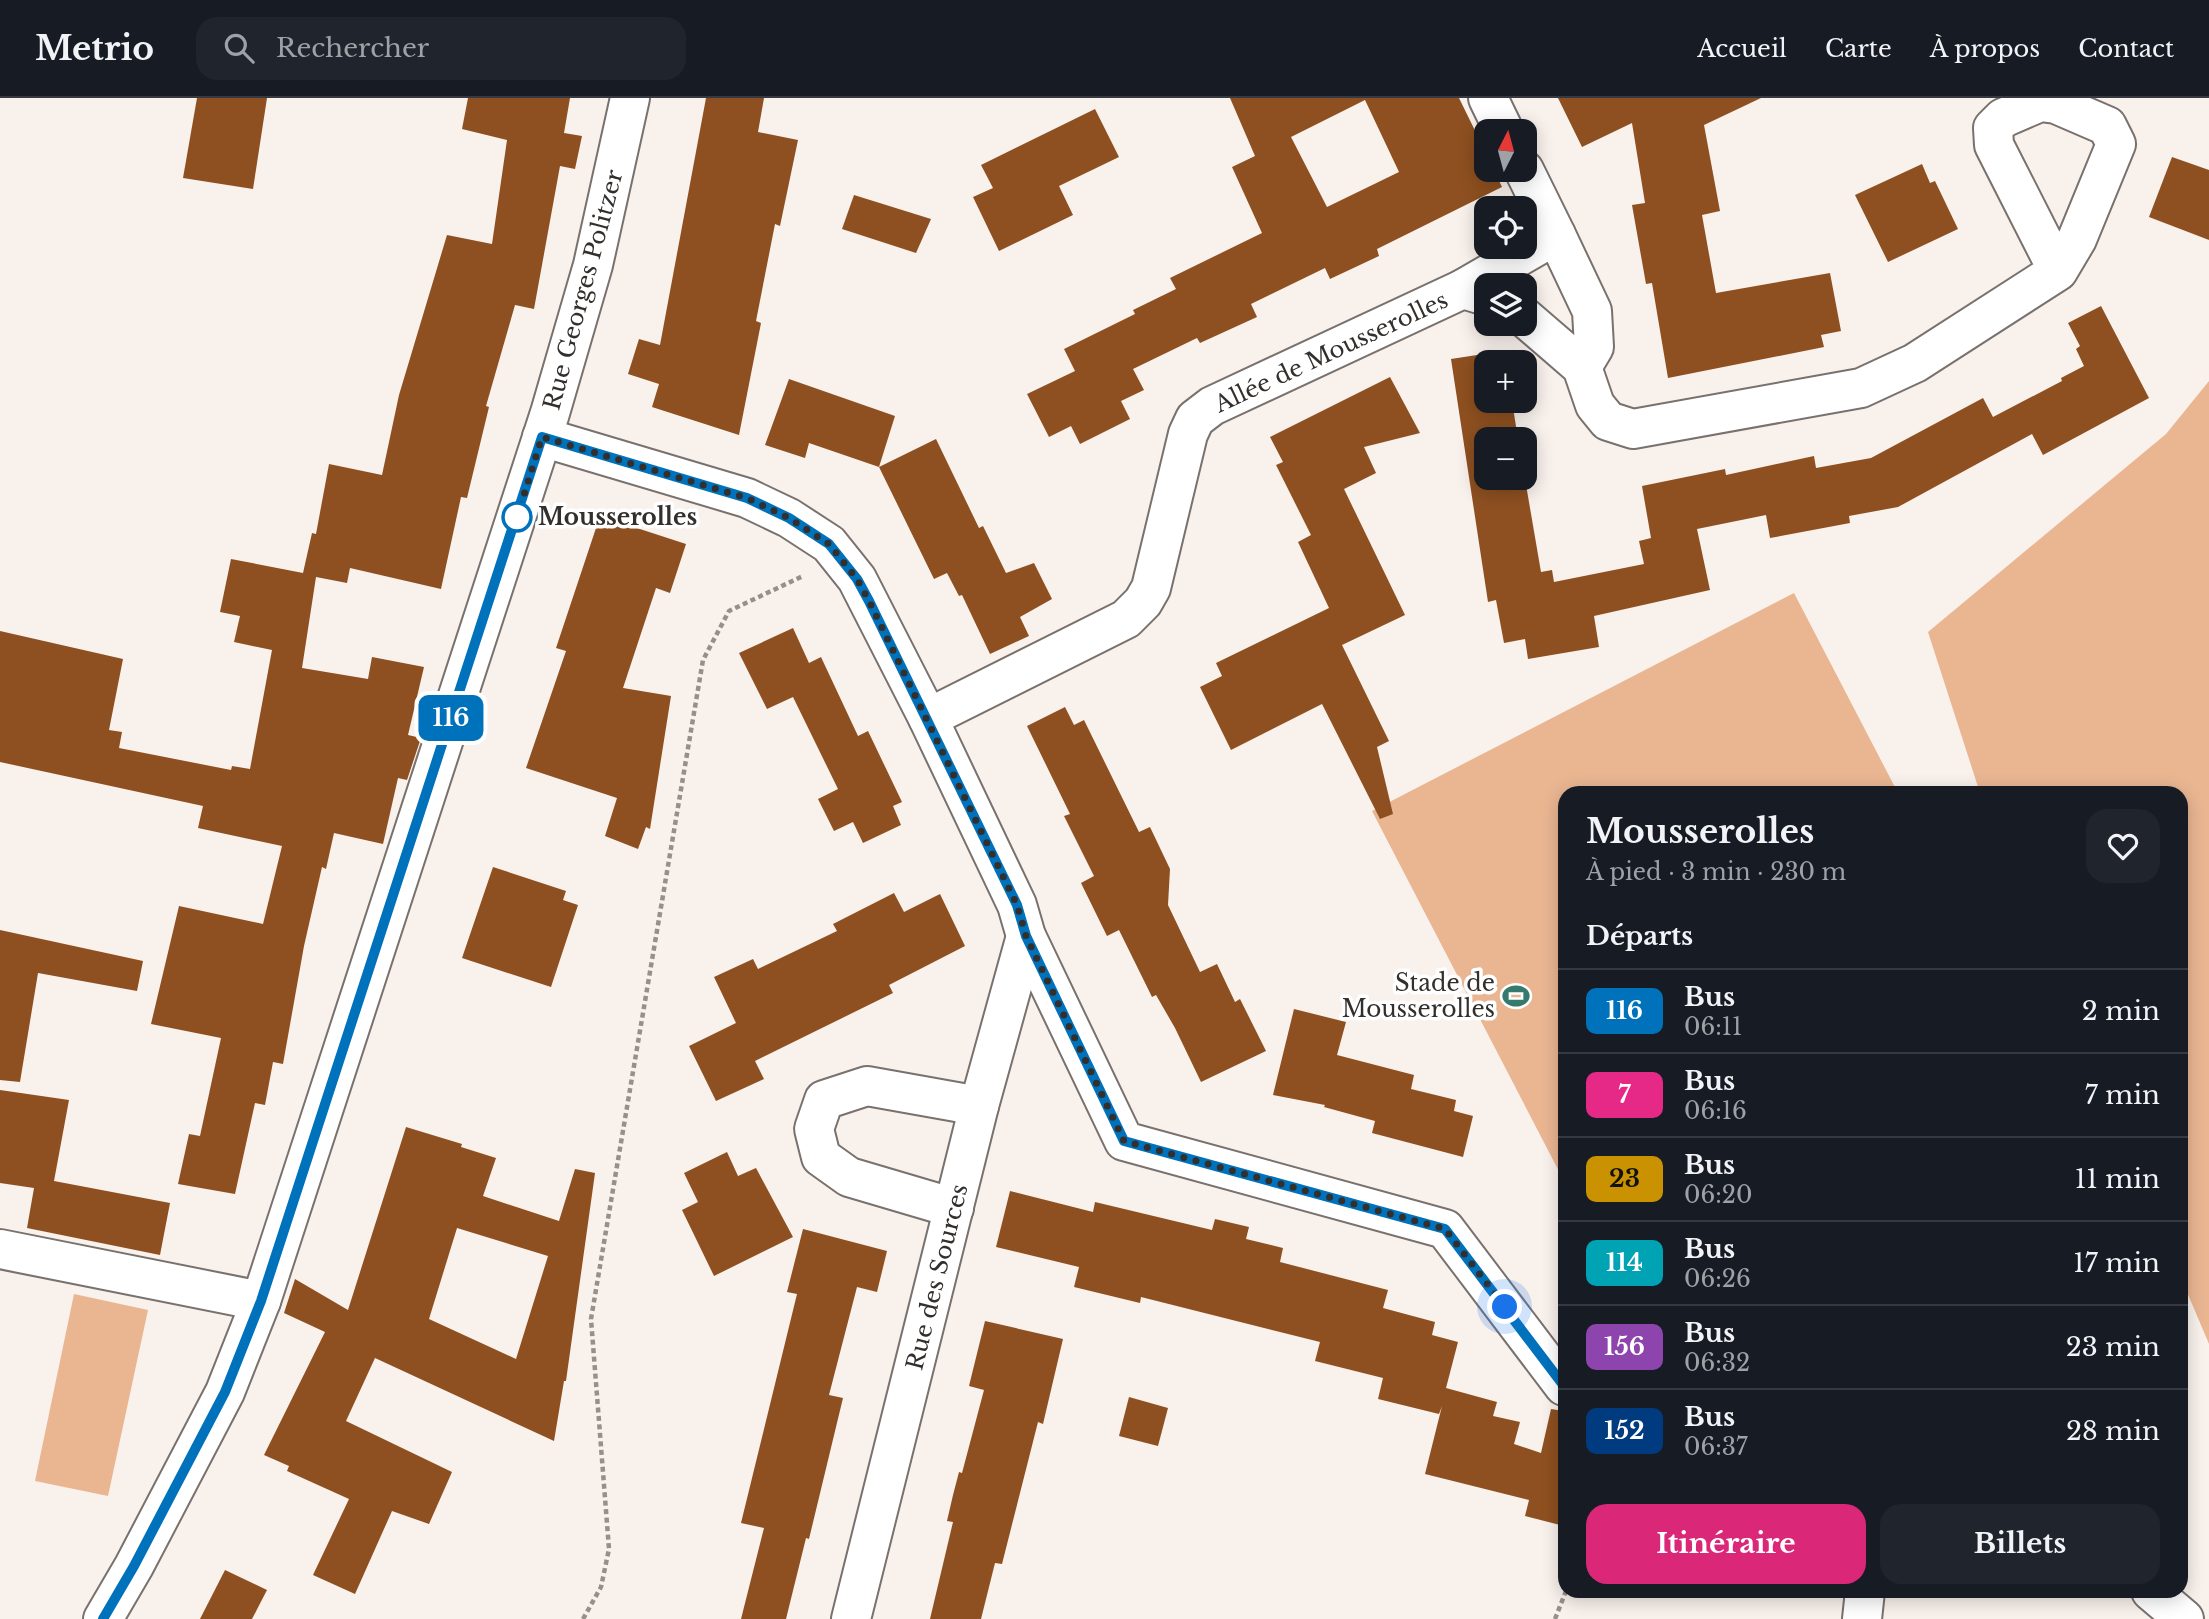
<!DOCTYPE html>
<html lang="fr">
<head>
<meta charset="utf-8">
<style>
  body { margin:0; font-family:"Libre Baskerville",serif; background:#20242c; color:#f1f3f6; height:100vh; display:flex; flex-direction:column; font-size:26px; white-space:nowrap }
  * { box-sizing:border-box; margin:0 }
  p { font-size:23px; color:#9ea1a6 }
  .icon { flex:none; width:38px; height:38px; fill:none; stroke:currentColor; stroke-width:2; stroke-linecap:round; stroke-linejoin:round }
  .map { position:relative; flex:1; overflow:hidden }
  .sheet { position:absolute; left:1558px; top:688px; width:630px; height:812px; display:flex; flex-direction:column; background:#171b24; border-radius:21px; box-shadow:0 4px 18px #0003 }
  .sheet>* { flex:none }
  .badge { padding:0 14px; border-radius:10px; font-size:24px; line-height:46px }
  .needle { width:46px; rotate:6deg }
  .controls { position:absolute; left:1474px; top:21px; display:grid; gap:14px }
  .controls a { display:grid; place-items:center; width:63px; height:63px; border-radius:14px; background:#171b24; box-shadow:0 4px 18px #0003; font-size:35px }
  .you { position:absolute; width:35px; height:35px; margin:-18px; border:5px solid #fff; border-radius:50%; background:#1a73e8; box-shadow:0 0 0 10px #1a73e833 }
  .map>.badge { position:absolute; translate:-50% -50%; box-shadow:0 0 0 4px #fff }
  h2 { padding:0 28px; font-size:26px; line-height:63px }
  .round { display:grid; place-items:center; flex:none; width:74px; height:74px; border-radius:21px; background:#20242c }
  .overview { display:flex; align-items:center; justify-content:space-between; height:119px; padding:0 28px }
  h1 { font-size:33px; font-weight:800; line-height:52px }
  .primary-button { display:flex; gap:14px; margin-top:auto; padding:14px 28px }
  .primary-button a { flex:1; height:80px; border-radius:21px; background:#db2777; color:#fff; font-size:28px; font-weight:800; line-height:80px; text-align:center }
  .primary-button a+a { background:#20242c; color:#f1f3f6 }
  ul { padding:0; list-style:none }
  li { display:flex; align-items:center; gap:21px; height:84px; padding:0 28px; border-top:2px solid #363941 }
  li div { flex:1 }
  li b { display:block; font-size:26px }
  li em { font-style:normal }
  li .badge { min-width:77px; font-weight:700; text-align:center }
  header { display:flex; align-items:center; gap:42px; box-sizing:border-box; height:98px; padding:0 35px; background:#171b24; border-bottom:2px solid #363941 }
  header strong { font-size:33px }
  nav { display:flex; gap:38px; margin-inline-start:auto; font-size:24px }
  .search { width:490px; height:63px; background:#20242c; display:flex; align-items:center; gap:18px; box-sizing:border-box; padding:0 24px; border-radius:21px; color:#9ea1a6; font-size:26px }
  .map>svg:first-child { display:block }
</style>
</head>
<body>
<header>
<strong>Metrio</strong>
<div class="search"><svg class="icon" aria-label="search" viewBox="0 0 24 24"><circle cx="10" cy="10" r="6"/><path d="M15 15l6 6"/></svg>Rechercher</div>
<nav><a>Accueil</a><a>Carte</a><a>À propos</a><a>Contact</a></nav>
</header>
<div class="map">
<svg width="2209" height="1521" viewBox="0 0 2209 1521">
  <rect width="100%" height="100%" fill="#f9f1ec"/>
  <g fill="#eab692">
    <path d="M2209 283V1246L2181 1180 2180 695H1980L1928 534 2166 336Z"/>
    <path d="M1794 495 1898 695H1564V1083L1372 713Z"/>
    <path d="M74 1196 148 1212 108 1398 35 1383Z"/>
  </g>
  <g fill="#8e5020" fill-rule="evenodd">
    <path d="M197 0H267L253 91 183 80Z"/>
    <path d="M468 0H570L564 35 582 38 575 71 560 68 534 211 515 207 486 308 489 309 467 400 461 399 441 491 350 470 347 485 316 479 302 570 368 581 372 559 424 569 408 637 421 640 407 682 398 680 383 746 334 735 326 771 322 769 304 848 283 966 273 964 265 1007 255 1005 235 1096 178 1086 189 1036 200 1038 221 940 151 926 179 808 263 826 282 748 198 730 203 708 0 664V533L123 561 109 632 122 634 119 650 231 672 232 668 250 671 272 552 234 544 240 518 220 514 231 461 303 475 312 435 316 436 329 366 382 377 399 297 447 137 492 146 507 42 462 31Z"/>
    <path d="M706 0H764L758 34 798 42 780 128 775 126 756 223 761 225 739 337 652 309 659 286 628 276 639 241 660 247Z"/>
    <path d="M1230 0H1459L1486 55V72H1494L1502 89 1377 151 1379 158 1330 181 1325 170 1251 206 1257 219 1200 245 1197 240 1133 271 1144 292 1121 303 1130 321 1080 346 1071 328 1049 339 1027 296 1075 273 1064 251 1135 216 1133 212 1176 191 1170 180 1262 135 1232 69 1255 58ZM1365 2 1399 74 1327 109 1291 39Z"/>
    <path d="M1558 0H1761L1704 27 1720 113 1702 117 1716 195 1830 175 1841 233 1821 237 1824 249 1668 280 1652 185 1646 186 1632 107 1645 105 1632 25 1582 49Z"/>
    <path d="M1095 11 1119 59 1059 88 1073 117 999 153 973 99 993 90 981 67Z"/>
    <path d="M2172 59 2209 72V142L2149 119Z"/>
    <path d="M1922 66 1930 85 1935 83 1958 131 1888 164 1855 97Z"/>
    <path d="M854 97 931 121 916 155 842 131Z"/>
    <path d="M2101 208 2149 300 2043 357 2032 336 1898 409 1849 418 1850 425 1770 440 1766 417 1697 431 1710 492 1594 518 1599 549 1528 561 1525 541 1504 545 1496 502 1488 504 1451 261 1503 253 1505 264H1486V303H1512L1518 341H1486V380H1524V375L1541 474 1552 472 1554 484 1644 466 1639 443 1651 440 1642 388 1725 371 1726 377 1814 358 1816 370 1871 360 1983 300 1993 319 2062 283 2061 280 2084 268 2076 251 2080 248 2068 225Z"/>
    <path d="M1390 279 1420 335 1364 349 1376 375 1344 391 1405 517 1342 547 1389 643 1377 649 1393 716 1380 721 1322 606 1231 652 1200 589 1222 578 1216 565 1329 510 1298 444 1311 437 1276 367 1283 364 1270 339Z"/>
    <path d="M789 281 895 318 879 369 809 345 805 360 765 347Z"/>
    <path d="M936 341 979 430 983 428 1006 475 1034 465 1052 501 1020 519 1029 538 990 556 962 497 959 498 947 475 934 481 879 369Z"/>
    <path d="M600 418 686 446 670 495 656 490 623 590 671 598 650 731 646 729 638 751 605 738 617 700 526 670 566 553 556 550Z"/>
    <path d="M793 530 809 565 821 559 858 638 868 633 902 704 893 708 901 727 863 745 853 724 834 733 818 701 838 691 793 599 767 611 739 555Z"/>
    <path d="M1065 609 1074 627 1084 622 1139 734 1150 729 1170 771 1168 807 1200 874 1217 866 1235 904 1240 901 1266 953 1201 984 1175 930 1156 897 1152 899 1119 832 1107 838 1081 785 1094 778 1064 718 1070 716 1027 628Z"/>
    <path d="M493 769 566 793 563 802 578 807 551 889 462 860Z"/>
    <path d="M894 795 904 814 940 796 965 848 889 887 893 895 755 963 764 981 716 1003 689 948 736 925 714 879 753 861 758 871 837 833 833 826Z"/>
    <path d="M0 832 143 863 137 893 38 875 20 984 0 982Z"/>
    <path d="M1294 911 1346 924 1337 957 1414 977 1411 991 1456 1002 1454 1013 1473 1018 1463 1059 1372 1035 1375 1023 1324 1009 1325 1007 1273 997Z"/>
    <path d="M0 992 69 1002 54 1083 170 1105 160 1157 27 1130 34 1090 0 1085Z"/>
    <path d="M406 1029 462 1046 461 1049 496 1060 483 1098 559 1123 575 1071 595 1075 566 1283H564L554 1343 375 1260 346 1323 452 1374 429 1426 392 1413 355 1496 313 1477 349 1401 287 1373 289 1368 264 1357 325 1234 284 1215 295 1181 348 1212ZM457 1130 548 1158 516 1261 429 1221Z"/>
    <path d="M727 1054 738 1078 756 1070 793 1139 714 1178 682 1112 698 1104 684 1075Z"/>
    <path d="M1010 1093 1093 1114 1095 1104 1212 1132 1215 1121 1249 1129 1246 1141 1283 1150 1280 1164 1388 1192 1383 1210 1435 1224 1432 1237 1458 1244 1446 1290 1497 1304 1493 1318 1520 1324 1514 1346 1541 1355 1551 1311 1564 1313V1428L1525 1418 1529 1402 1425 1376 1442 1308 1439 1316 1378 1301 1383 1280 1315 1263 1320 1244 1141 1199 1140 1205 1074 1189 1079 1169 996 1149Z"/>
    <path d="M803 1131 887 1153 877 1194 857 1189 829 1297 843 1300 809 1441 806 1440 786 1521H741L764 1430 741 1425 797 1196 787 1194Z"/>
    <path d="M985 1223 1063 1241 1043 1326 1038 1324 1002 1466 995 1465 981 1521H930L953 1424 947 1423 953 1397 959 1374 962 1375 984 1292 969 1288Z"/>
    <path d="M1129 1299 1168 1310 1158 1348 1119 1338Z"/>
    <path d="M225 1472 267 1492 252 1521H200Z"/>
  </g>
  <g fill="none" stroke-linecap="round" stroke-linejoin="round">
    <g stroke="#78716d" stroke-width="42">
      <g id="minor">
        <path d="M1488 0 1504 33"/>
        <path d="M1524 72 1556 137"/>
        <path d="M1463 191 1556 137 1592 213 1594 249 1582 269"/>
        <path d="M1524 219 1582 269 1595 307 1608 323 1633 331 1861 290 1915 265 2058 173 2077 141 2116 46 2107 28 2056 6 2040 4 2003 20 1993 30 1994 47 2058 173"/>
        <path d="M542 339 747 400 789 420 829 446 857 481 928 620 1017 807 1026 838 1124 1043 1445 1131 1564 1288"/>
        <path d="M928 620 1126 521 1143 504 1151 490 1188 336 1195 321 1212 308 1463 191 1486 198"/>
        <path d="M954 1110 849 1079 821 1059 814 1031 824 1002 867 988 979 1008"/>
        <path d="M0 1151 261 1203"/>
        <path d="M2151 1493 2184 1521"/>
        <path d="M851 1521 979 1008 1026 838"/>
        <path d="M1862 1521 1865 1493"/>
      </g>
    </g>
    <g stroke="#78716d" stroke-width="42">
      <path id="tertiary" d="M103 1521 134 1468 225 1294 261 1203 550 315 593 167 630 0"/>
    </g>
    <g stroke="#95908c" stroke-width="4.5" stroke-dasharray="5 3.5" stroke-linecap="butt">
      <path d="M583 1521 601 1489 609 1451 591 1221 703 562 729 513 803 478"/>
      <path d="M1555 1521 1566 1493"/>
    </g>
    <use href="#minor" stroke="#fff" stroke-width="38"/>
    <use href="#tertiary" stroke="#fff" stroke-width="38"/>
  </g>
  <g fill="none" stroke-linecap="round" stroke-linejoin="round">
    <g stroke="#fff" stroke-width="16">
      <path id="line" d="M103 1521 134 1468 225 1294 261 1203 542 339 747 400 789 420 829 446 857 481 869 503 1017 807 1026 838 1124 1043 1445 1131 1564 1288"/>
    </g>
    <use href="#line" stroke="#0072bc" stroke-width="10"/>
    <path stroke="#322f2d" stroke-width="7" stroke-dasharray="0 12.6" d="M517 419 542 339 747 400 789 420 829 446 857 481 869 503 1017 807 1026 838 1124 1043 1445 1131 1505 1209"/>
  </g>
  <defs>
    <g id="stadium-bare" transform="scale(2.1)"><path d="M0-5a6.5 5 0 1 0 0 10a6.5 5 0 1 0 0-10ZM-3.5-1.8h7v3.6h-7Z" fill="#367a6e" stroke="#fff" stroke-width="2.5" paint-order="stroke"/></g>
  </defs>
  <g fill-rule="evenodd">
    <use href="#stadium-bare" x="1516" y="898"/>
  </g>
  <circle fill="#fff" stroke="#0072bc" stroke-width="3.5" cx="517" cy="419" r="14"/>
  <g text-anchor="middle" dominant-baseline="central" stroke-width="7" stroke-linejoin="round" paint-order="stroke">
    <g font-size="23" fill="#322f2d" stroke="#fff">
      <text transform="translate(583 192) rotate(-75)">Rue Georges Politzer</text>
      <text transform="translate(1331 254) rotate(-25)">Allée de Mousserolles</text>
      <text transform="translate(937 1179) rotate(-76)">Rue des Sources</text>
    </g>
    <g font-size="23" font-weight="bold" fill="#322f2d" stroke="#fff" text-anchor="start">
      <text x="538" y="419">Mousserolles</text>
    </g>
    <g font-size="23" fill="#322f2d" stroke="#fff" text-anchor="end">
      <text x="1495" y="885">Stade de<tspan x="1495" dy="26">Mousserolles</tspan></text>
    </g>
  </g>
</svg>
<div class="controls">
<a><svg class="needle" viewBox="-14 -14 28 28"><path d="M0-13l5 13h-10z" fill="#e53935"/><path d="M0 13l5-13h-10z" fill="#9ea1a6"/></svg></a>
<a><svg class="icon" aria-label="locate" viewBox="0 0 24 24"><circle cx="12" cy="12" r="6"/><path d="M12 2v4M12 18v4M2 12h4M18 12h4"/></svg></a>
<a><svg class="icon" aria-label="layers" viewBox="0 0 24 24"><path d="M12 4l9 5-9 5-9-5zM3 14l9 5 9-5"/></svg></a>
<a>+</a>
<a>−</a>
</div>
<div class="you" style="left:1505px;top:1209px"></div>
<b class="badge" style="left:451px;top:620px;background:#0072bc;color:#fff">116</b>
<section class="sheet">
<div class="overview"><div><h1>Mousserolles</h1><p>À pied · 3 min · 230 m</p></div><a class="round"><svg class="icon" aria-label="heart" viewBox="0 0 24 24"><path d="M12 20l-8-8c-3-5 5-10 8-4 3-6 11-1 8 4z"/></svg></a></div>
<h2>Départs</h2>
<ul>
<li><span class="badge" style="background:#0072bc;color:#fff">116</span><div><b>Bus</b><p>06:11</p></div><em>2 min</em></li>
<li><span class="badge" style="background:#e62987;color:#fff">7</span><div><b>Bus</b><p>06:16</p></div><em>7 min</em></li>
<li><span class="badge" style="background:#ca9200;color:#111">23</span><div><b>Bus</b><p>06:20</p></div><em>11 min</em></li>
<li><span class="badge" style="background:#00a3b4;color:#fff">114</span><div><b>Bus</b><p>06:26</p></div><em>17 min</em></li>
<li><span class="badge" style="background:#8e44ad;color:#fff">156</span><div><b>Bus</b><p>06:32</p></div><em>23 min</em></li>
<li><span class="badge" style="background:#003b80;color:#fff">152</span><div><b>Bus</b><p>06:37</p></div><em>28 min</em></li>
</ul>
<div class="primary-button"><a>Itinéraire</a><a>Billets</a></div>
</section>
</div>
</body>
</html>
